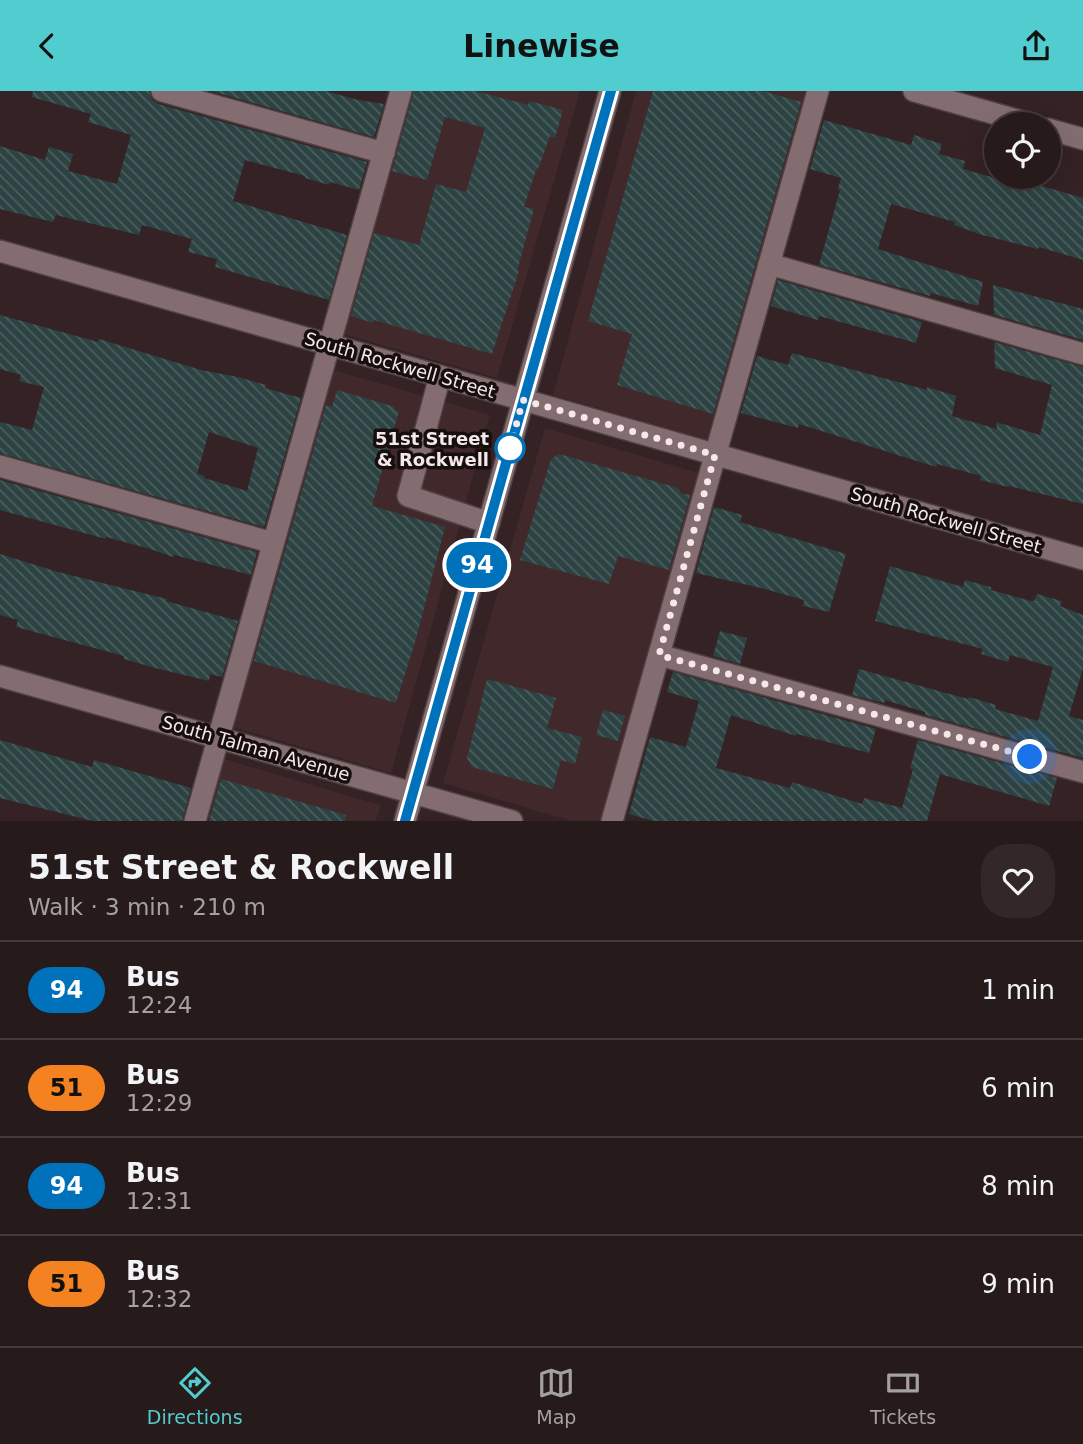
<!DOCTYPE html>
<html lang="en">
<head>
<meta charset="utf-8">
<style>
  body { margin:0; font-family:"DejaVu Sans",sans-serif; background:#332728; color:#f1f3f6; height:100vh; display:flex; flex-direction:column; font-size:26px; white-space:nowrap }
  * { box-sizing:border-box; margin:0 }
  p { font-size:23px; color:#a4a1a3 }
  .icon { flex:none; width:38px; height:38px; fill:none; stroke:currentColor; stroke-width:2; stroke-linecap:round; stroke-linejoin:round }
  .map { position:relative; height:730px; overflow:hidden }
  .details { display:flex; flex-direction:column; background:#271a1b; flex:1 }
  .details>* { flex:none }
  .badge { padding:0 14px; border-radius:23px; font-size:24px; line-height:46px }
  .tools { position:absolute; left:984px; top:21px; display:grid; gap:14px }
  .tools a { display:grid; place-items:center; width:77px; height:77px; border-radius:50%; background:#271a1b; box-shadow:0 7px 28px #0002,0 0 0 2px #43383a; font-size:35px }
  .you { position:absolute; width:35px; height:35px; margin:-18px; border:5px solid #fff; border-radius:50%; background:#1a73e8; box-shadow:0 0 0 10px #1a73e833 }
  .map>.badge { position:absolute; translate:-50% -50%; box-shadow:0 0 0 4px #fff }
  .round { display:grid; place-items:center; flex:none; width:74px; height:74px; border-radius:28px; background:#332728 }
  .overview { display:flex; align-items:center; justify-content:space-between; height:119px; padding:0 28px }
  h1 { font-size:33px; font-weight:600; line-height:52px }
  ul { padding:0; list-style:none }
  li { display:flex; align-items:center; gap:21px; height:98px; padding:0 28px; border-top:2px solid #43383a }
  li div { flex:1 }
  li b { display:block; font-size:26px }
  li em { font-style:normal }
  li .badge { min-width:77px; font-weight:700; text-align:center }
  header { display:flex; justify-content:space-between; align-items:center; height:91px; padding:0 28px; background:#52cdcf; color:#111; font-size:32px; font-weight:600 }
  .menu { display:flex; justify-content:space-around; align-items:center; height:98px; border-top:2px solid #43383a; background:#271a1b; font-size:19px; color:#a4a1a3 }
  .menu a { display:grid; justify-items:center; gap:4px }
  .menu .active { color:#52cdcf }
  .map>svg:first-child { display:block }
</style>
</head>
<body>
<header><svg class="icon" aria-label="back" viewBox="0 0 24 24"><path d="M15 5l-7 7 7 7"/></svg>Linewise<svg class="icon" aria-label="share" viewBox="0 0 24 24"><path d="M12 15V3M7 8l5-5 5 5M5 13v7h14v-7"/></svg></header>
<div class="map">
<svg width="1083" height="730" viewBox="0 0 1083 730">
  <defs>
    <pattern id="building-back-hatch" width="6" height="6" patternUnits="userSpaceOnUse" patternTransform="scale(1.75)"><rect width="6" height="6" fill="#2d4343"/><path d="M-1 5l2 2M0 0l6 6M5-1l2 2" fill="none" stroke="#4c5e5e"/></pattern>
  </defs>
  <rect width="100%" height="100%" fill="#342224"/>
  <g fill="#41282b">
    <path d="M401 0H580L497 287 333 240Z"/>
    <path d="M636 0H818L719 352 553 304Z"/>
    <path d="M323 276 490 324 391 682 222 633Z"/>
    <path d="M545 337 709 385 611 730H572L443 692Z"/>
    <path d="M214 665 380 714 376 730H195Z"/>
  </g>
  <g fill="url(#building-back-hatch)" fill-rule="evenodd">
    <path d="M33 0H149L152 9 158 13 367 71 359 99 330 91 329 94 305 87V85L245 69 233 110 347 144 329 209 215 176 217 168 188 161 192 148 142 134 139 144 56 124 53 131 0 118V55L45 69 49 56 73 63 68 80 117 93 131 44 88 31 91 23 32 6Z"/>
    <path d="M211 0H325L358 9 384 13 374 46Z"/>
    <path d="M414 0H476L528 14 529 10 563 19 555 47 550 45 539 76 536 79 524 116 534 118 517 180H519L492 263 374 229 373 232 351 225 374 142 419 154 436 93 466 101 485 37 445 26 427 89 392 80Z"/>
    <path d="M653 0H763L801 11 713 323 617 294 632 243 588 230Z"/>
    <path d="M824 29 911 54 914 44 942 53 939 63 965 70 963 78 1027 96 1028 91 1083 107V169L1039 156 1038 158 982 144 954 134 955 131 891 113 878 158 983 191 978 215 931 202 930 205 819 174 840 99 838 98 841 87 810 78Z"/>
    <path d="M778 189 922 231 916 252 819 225 818 229 771 215Z"/>
    <path d="M993 194 1083 218V249L994 224Z"/>
    <path d="M0 224 98 251 99 248 201 279 238 286 266 294 265 297 301 307 264 436 0 362V331L32 339 44 296 19 290 21 284 0 278ZM209 341 258 357 247 400 204 387 205 385 197 383Z"/>
    <path d="M994 251 1083 276V413L1009 395 1008 396 980 389 981 385 937 373 936 376 799 333 798 337 741 322 757 265 788 274 792 262 927 299V296L956 305 952 325 997 338 996 331 1040 344 1052 294 995 277Z"/>
    <path d="M337 299 395 316 394 319 399 320 372 415 445 436 416 548 396 612 254 570 326 314 332 316Z"/>
    <path d="M559 363 678 397 681 402 690 404 669 479 618 465 609 493 520 469 551 368Z"/>
    <path d="M0 389 257 461 251 484 174 464 173 466 147 457 106 446V448L0 419Z"/>
    <path d="M714 416 742 424 740 431 846 463 829 521 803 515 804 509 761 497 696 482Z"/>
    <path d="M0 463 58 481 167 508 166 510 238 530 222 586 210 583 209 590 155 577 124 568V565L16 536 18 529 0 524Z"/>
    <path d="M890 475 963 496 965 489 991 496V499L1031 510H1034L1037 503 1062 510 1060 515 1083 524V577L1069 625 1083 629V667L925 624V621L885 609 884 612 852 604 859 578 968 608 969 606 996 614 995 618 1038 630 1053 576 1010 564 1008 571 981 563 983 558 875 530Z"/>
    <path d="M720 540 747 547 740 573 713 565Z"/>
    <path d="M673 581 876 638 869 662 797 643 796 645 731 624 716 677 790 697 792 691 862 713 864 707 902 717 913 678 910 677 918 649 1057 687 1049 715 940 683 927 730H653L629 723 650 646 686 656 688 649 699 610 667 601Z"/>
    <path d="M487 588 556 607 547 637 582 646 575 673 561 669 553 698 472 676 467 667Z"/>
    <path d="M603 619 625 625 618 650 596 644Z"/>
    <path d="M0 649 92 676 94 669 191 697 182 730H93L0 707Z"/>
    <path d="M221 688 346 724 345 730H209Z"/>
  </g>
  <g fill="none" stroke-linecap="round" stroke-linejoin="round">
    <g stroke="#4f4042" stroke-width="24">
      <g id="minor">
        <path d="M162 0 384 62"/>
        <path d="M914 0 1031 33"/>
        <path d="M1048 38 1083 48"/>
        <path d="M0 160 1083 468"/>
        <path d="M769 173 1083 263"/>
        <path d="M440 285 408 405 489 432"/>
        <path d="M0 375 273 452"/>
        <path d="M659 564 1083 681"/>
        <path d="M0 585 512 730"/>
        <path d="M195 730 401 0"/>
        <path d="M405 730 610 0"/>
        <path d="M612 730 818 0"/>
      </g>
    </g>
    <use href="#minor" stroke="#836d70" stroke-width="21"/>
  </g>
  <g fill="none" stroke-linecap="round" stroke-linejoin="round">
    <g stroke="#fff" stroke-width="16">
      <path id="line" d="M405 730 611 0"/>
    </g>
    <use href="#line" stroke="#0072bc" stroke-width="10"/>
    <path stroke="#f5e8e9" stroke-width="7" stroke-dasharray="0 12.6" d="M510 357 523 309 715 364 659 564 1030 666"/>
  </g>
  <circle fill="#fff" stroke="#0072bc" stroke-width="3.5" cx="510" cy="357" r="14"/>
  <g text-anchor="middle" dominant-baseline="central" stroke-width="7" stroke-linejoin="round" paint-order="stroke">
    <g font-size="18" fill="#f5e8e9" stroke="#160e0f">
      <text transform="translate(400 274) rotate(16)">South Rockwell Street</text>
      <text transform="translate(946 429) rotate(16)">South Rockwell Street</text>
      <text transform="translate(256 657) rotate(16)">South Talman Avenue</text>
    </g>
    <g font-size="18" font-weight="bold" fill="#f5e8e9" stroke="#160e0f" text-anchor="end">
      <text x="489" y="347">51st Street<tspan x="489" dy="21">&amp; Rockwell</tspan></text>
    </g>
  </g>
</svg>
<div class="tools">
<a><svg class="icon" aria-label="locate" viewBox="0 0 24 24"><circle cx="12" cy="12" r="6"/><path d="M12 2v4M12 18v4M2 12h4M18 12h4"/></svg></a>
</div>
<div class="you" style="left:1030px;top:666px"></div>
<b class="badge" style="left:477px;top:474px;background:#0072bc;color:#fff">94</b>
</div>
<section class="details">
<div class="overview"><div><h1>51st Street &amp; Rockwell</h1><p>Walk · 3 min · 210 m</p></div><a class="round"><svg class="icon" aria-label="heart" viewBox="0 0 24 24"><path d="M12 20l-8-8c-3-5 5-10 8-4 3-6 11-1 8 4z"/></svg></a></div>
<ul>
<li><span class="badge" style="background:#0072bc;color:#fff">94</span><div><b>Bus</b><p>12:24</p></div><em>1 min</em></li>
<li><span class="badge" style="background:#f58220;color:#111">51</span><div><b>Bus</b><p>12:29</p></div><em>6 min</em></li>
<li><span class="badge" style="background:#0072bc;color:#fff">94</span><div><b>Bus</b><p>12:31</p></div><em>8 min</em></li>
<li><span class="badge" style="background:#f58220;color:#111">51</span><div><b>Bus</b><p>12:32</p></div><em>9 min</em></li>
</ul>
</section>
<nav class="menu">
<a class="active"><svg class="icon" aria-label="directions" viewBox="0 0 24 24"><path d="M12 3l9 9-9 9-9-9zM9 14v-3h6M13 9l2 2-2 2"/></svg>Directions</a>
<a><svg class="icon" aria-label="map" viewBox="0 0 24 24"><path d="M3 6l6-2 6 2 6-2v14l-6 2-6-2-6 2zM9 4v14M15 6v14"/></svg>Map</a>
<a><svg class="icon" aria-label="tickets" viewBox="0 0 24 24"><path d="M3 7h18v10H3zM15 7v10"/></svg>Tickets</a>
</nav>
</body>
</html>
